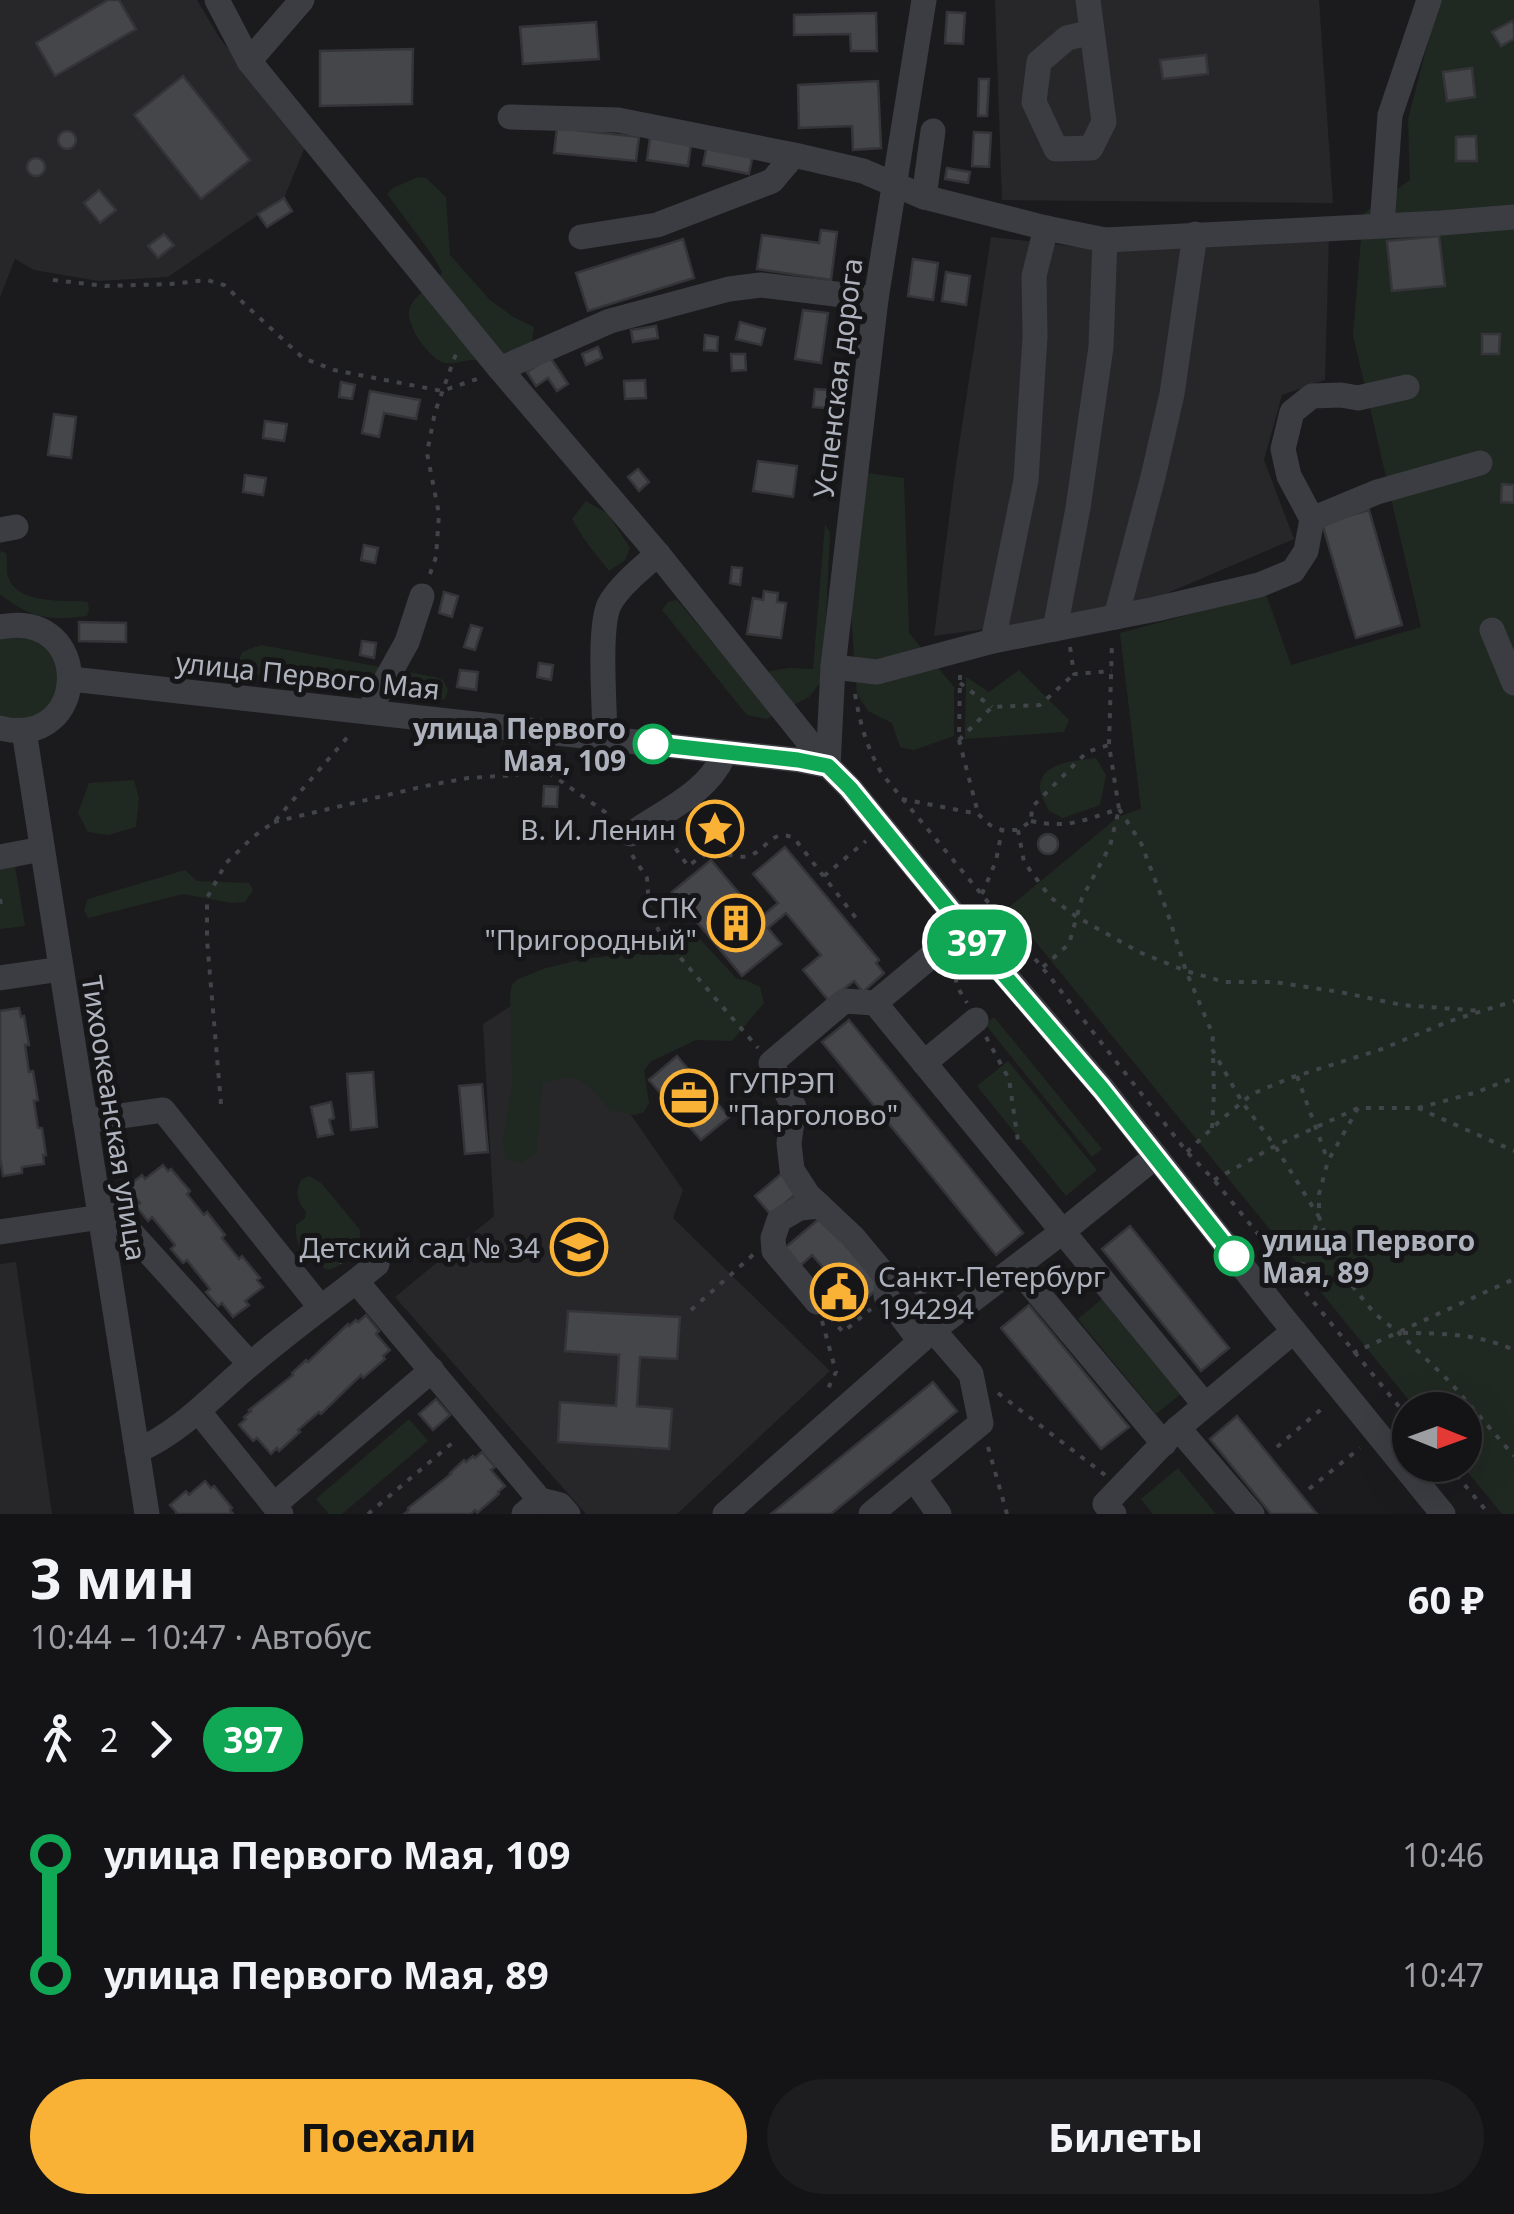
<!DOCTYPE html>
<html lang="ru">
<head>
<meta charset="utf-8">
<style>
  body { margin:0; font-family:"Noto Sans",sans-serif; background:#1d1d1f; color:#f1f3f6; height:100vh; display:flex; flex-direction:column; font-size:38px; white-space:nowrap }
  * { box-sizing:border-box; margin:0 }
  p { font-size:32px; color:#9d9ea1 }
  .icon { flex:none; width:55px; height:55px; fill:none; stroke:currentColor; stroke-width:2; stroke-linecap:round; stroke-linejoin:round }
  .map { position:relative; height:1514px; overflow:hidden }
  .drawer { display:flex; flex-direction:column; background:#141416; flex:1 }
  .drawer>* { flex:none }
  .badge { padding:0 20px; border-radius:32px; font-size:35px; line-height:65px }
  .needle { width:65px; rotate:91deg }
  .fabs { position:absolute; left:1392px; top:1392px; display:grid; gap:20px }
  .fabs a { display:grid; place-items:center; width:90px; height:90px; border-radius:50%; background:#141416; box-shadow:0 10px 40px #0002,0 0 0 2px #333335; font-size:50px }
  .map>.badge { position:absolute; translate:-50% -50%; box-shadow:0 0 0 5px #fff }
  .legs { display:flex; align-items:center; gap:15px; height:110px; padding:0 30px; font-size:32px }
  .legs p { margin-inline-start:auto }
  .summary { display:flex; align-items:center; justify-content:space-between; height:170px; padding:0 30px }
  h1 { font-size:55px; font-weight:700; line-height:75px }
  .action { display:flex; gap:20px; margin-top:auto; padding:20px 30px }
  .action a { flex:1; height:115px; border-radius:60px; background:#f9b136; color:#111; font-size:40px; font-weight:700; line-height:115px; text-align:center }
  .action a+a { background:#1d1d1f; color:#f1f3f6 }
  ul { padding:0 30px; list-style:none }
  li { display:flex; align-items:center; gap:35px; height:120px; font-size:38px }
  li i { display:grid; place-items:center; width:15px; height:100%; margin:0 12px; background:currentColor }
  li i::after { content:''; width:25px; height:25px; margin:-12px; border:8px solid; border-radius:50%; background:#141416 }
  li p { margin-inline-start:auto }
  li:first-child i { background:linear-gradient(#0000 50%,currentColor 0) }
  li:last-child i { background:linear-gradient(currentColor 50%,#0000 0) }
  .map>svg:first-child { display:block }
</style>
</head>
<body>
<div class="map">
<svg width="1514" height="1514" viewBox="0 0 1514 1514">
  <rect width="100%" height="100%" fill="#1b1b1d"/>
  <g fill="#27272a">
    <path d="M0 0H197L219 37 305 147 284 198 292 211 267 227 258 215 168 277 98 281 34 270 15 259 0 297Z"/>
    <path d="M995 0H1319L1333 203 1002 200Z"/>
    <path d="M991 237 1113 251 1329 237 1325 380 1282 395 1264 460 1294 539 1130 609 934 636 956 465Z"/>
    <path d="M542 986 683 1190 673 1218 830 1371 677 1514H586L395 1297 494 1216 483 1024Z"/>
    <path d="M16 1262 52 1514H0V1264Z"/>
  </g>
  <g fill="#202921">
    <path d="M1439 0H1514V1514H1502L1462 1465H1465V1410H1417L1008 908 1118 817 1141 809 1120 633 1266 594 1291 665 1421 627 1353 335 1363 214 1410 180 1408 119Z"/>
    <path d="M418 177 426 178 446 197 450 255 490 300 513 317 534 327 531 346C527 349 524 353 519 356 507 361 480 358 465 361 458 362 449 365 442 362 429 357 407 327 409 312 413 291 435 290 442 272L433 256 387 194 393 188Z"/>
    <path d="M867 473 904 478 909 633 954 687V736L914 750 900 747 892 723 868 711 857 694 851 613Z"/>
    <path d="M586 501 608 514 630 548 625 560 609 571 584 539 572 519Z"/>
    <path d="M825 524 830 533 823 675 820 683 809 697 767 719 747 715 662 610 668 602 677 600 741 676 789 668 813 669Z"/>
    <path d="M0 551 6 553C8 560 6 571 8 577 18 606 65 599 88 602L89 610 87 616C48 621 31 618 0 594Z"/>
    <path d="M16 636C28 638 38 640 47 648 66 667 62 710 33 717 24 720 10 717 0 717V640Z"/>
    <path d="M261 645 435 677 443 680 448 690 445 699 436 701 245 673 238 663 242 652Z"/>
    <path d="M1019 670 1069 720 1064 732 965 739 966 677 989 692Z"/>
    <path d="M1096 758 1106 775 1100 805 1063 818 1049 811C1046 804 1040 795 1040 787 1041 761 1078 761 1096 758Z"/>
    <path d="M134 780 139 798 136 827 108 835 88 832 78 813 89 783Z"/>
    <path d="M15 866 25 926 0 929V869Z"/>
    <path d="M185 870 197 881 249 883 253 890 245 902 232 903 183 894 88 918 84 910 88 899Z"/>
    <path d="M673 935 700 939 737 979 746 980 760 987 764 1003 732 1041 696 1040 650 1062 644 1071 649 1103 644 1112 635 1115 608 1110C589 1081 576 1070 542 1084L537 1152 522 1164 505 1158 503 1140 512 1083 510 994 512 985 518 979 546 968 583 959 620 955 643 941Z"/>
    <path d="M994 1017 1102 1149 1092 1157 985 1024Z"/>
    <path d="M1008 1061 1097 1170 1066 1196 977 1086Z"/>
    <path d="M309 1176 321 1183 360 1230C360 1253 350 1261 329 1270 307 1260 295 1251 296 1225L305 1218 306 1212C297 1201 295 1193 301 1180Z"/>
    <path d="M1104 1297 1182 1393 1156 1414 1078 1319Z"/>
    <path d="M409 1419 428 1441 342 1514H329L316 1499Z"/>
    <path d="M1178 1468 1216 1514H1153L1141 1499Z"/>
  </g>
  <g fill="#45464a" stroke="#353539" stroke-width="2.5">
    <path d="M108 0H119L136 29 55 76 36 43Z"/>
    <path d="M947 12 965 13 963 44 945 43Z"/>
    <path d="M876 13 877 51H851L850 34 794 35V15Z"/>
    <path d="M1512 21 1514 25V39L1501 46 1492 32Z"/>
    <path d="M596 22 599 59 523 64 520 27Z"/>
    <path d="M413 49 412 104 320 106V51Z"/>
    <path d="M1206 55 1208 74 1163 79 1160 60Z"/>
    <path d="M1472 68 1475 97 1447 101 1443 72Z"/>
    <path d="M183 76 250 160 201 199 134 115Z"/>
    <path d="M979 79H989L987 116H978Z"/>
    <path d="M878 81 881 148 853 150 852 126 799 128 798 85Z"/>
    <path d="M557 128 639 137 636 161 554 153Z"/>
    <circle cx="67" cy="140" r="9"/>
    <path d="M974 132 991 133 989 167 972 166Z"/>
    <path d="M1476 136 1477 161H1456V137Z"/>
    <path d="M650 138 691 144 688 166 647 160Z"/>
    <path d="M707 145 753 154 749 174 703 165Z"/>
    <circle cx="36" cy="167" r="9"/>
    <path d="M947 168 970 172 968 183 945 179Z"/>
    <path d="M99 190 116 210 100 223 84 203Z"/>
    <path d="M284 198 292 211 267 227 258 214Z"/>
    <path d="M821 230 837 232 831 280 757 269 762 235 819 243Z"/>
    <path d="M164 234 174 245 158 258 148 246Z"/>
    <path d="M1439 236 1445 286 1392 291 1387 241Z"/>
    <path d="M683 239 694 278 588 311 576 273Z"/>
    <path d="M913 259 938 263 933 300 908 296Z"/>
    <path d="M946 272 970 276 966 305 942 301Z"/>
    <path d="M803 310 828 313 821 363 795 359Z"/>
    <path d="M740 322 765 329 761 345 736 339Z"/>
    <path d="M656 326 658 338 633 342 631 330Z"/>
    <path d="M1482 334H1500L1499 354H1482Z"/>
    <path d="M705 335 718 337 717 351 704 350Z"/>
    <path d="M598 347 602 358 586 365 582 354Z"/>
    <path d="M731 354H745L746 370 732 371Z"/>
    <path d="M550 357 568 384 557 391 548 378 536 386 527 372Z"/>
    <path d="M645 380 646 398 625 399 624 381Z"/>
    <path d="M341 382 355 385 352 399 339 397Z"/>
    <path d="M815 389 828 390 826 408 813 407Z"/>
    <path d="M370 391 420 400 416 419 384 413 379 437 362 433Z"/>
    <path d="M54 414 76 417 71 458 48 455Z"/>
    <path d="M265 421 287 424 284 441 263 438Z"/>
    <path d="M758 461 797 466 793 497 753 491Z"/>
    <path d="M638 469 649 482 639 491 628 477Z"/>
    <path d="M245 475 266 478 263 495 243 492Z"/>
    <path d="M1502 484 1514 485V503L1501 502Z"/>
    <path d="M1369 510 1402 625 1356 638 1322 523Z"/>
    <path d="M364 545 378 548 375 563 361 560Z"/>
    <path d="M732 567 742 568 740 585 730 583Z"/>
    <path d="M764 591 778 593 777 602 786 603 781 638 747 634 753 598 763 600Z"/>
    <path d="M444 592 458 596 452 617 439 613Z"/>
    <path d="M79 622 126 623V642L79 641Z"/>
    <path d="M471 625 482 628 475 650 464 647Z"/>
    <path d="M362 641 376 643 374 658 360 655Z"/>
    <path d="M539 663 553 665 551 680 537 677Z"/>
    <path d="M460 670 478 672 476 690 457 687Z"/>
    <path d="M544 786 558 787 557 807 543 806Z"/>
    <circle cx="1048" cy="844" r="10"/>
    <path d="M785 847 879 960 876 963 884 973 863 992 854 981 829 1001 803 970 821 955 786 913 768 928 781 944 742 976 672 892 711 860 760 918 778 903 753 874Z"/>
    <path d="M19 1008 21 1017 24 1016 29 1045H25L29 1072 33 1071 38 1100 34 1101 38 1128H42L46 1155H43L44 1164 22 1167V1173L3 1176 0 1157V1011Z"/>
    <path d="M849 1020 1023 1233 996 1255 822 1042Z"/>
    <path d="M677 1056 729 1117 701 1140 649 1080Z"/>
    <path d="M373 1072 377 1127 351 1130 347 1074Z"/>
    <path d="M482 1084 488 1152 465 1154 459 1086Z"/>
    <path d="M331 1102 334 1118 329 1120 333 1134 318 1137 311 1107Z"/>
    <path d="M163 1165 168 1171 171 1169 190 1191 187 1194 204 1215 207 1212 225 1235 222 1238 239 1259 242 1256 260 1278 257 1280 263 1287 245 1301 249 1305 233 1317 222 1303 218 1306 206 1292 210 1289 187 1260 183 1263 171 1249 175 1245 152 1217 148 1221 136 1206 140 1203 127 1187 142 1175 145 1179Z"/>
    <path d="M781 1174 797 1193 771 1215 755 1196Z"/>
    <path d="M821 1217 881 1286 847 1315 828 1293 838 1284 812 1255 800 1266 785 1248Z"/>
    <path d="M1130 1226 1229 1348 1201 1371 1102 1249Z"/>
    <path d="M918 1268 933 1286 919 1297 905 1279Z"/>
    <path d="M1029 1305 1129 1427 1101 1449 1001 1328Z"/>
    <path d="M568 1311 680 1317 677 1359 640 1357 637 1406 672 1409 669 1449 558 1442 560 1402 616 1406 619 1355 565 1351Z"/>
    <path d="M366 1315 379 1331 376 1334 390 1350 383 1356 385 1359 363 1378 361 1375 321 1414 319 1412 298 1430 300 1432 279 1451 277 1448 271 1454 257 1438 253 1441 239 1425 246 1419 244 1417 251 1411 249 1410 293 1375 292 1373 306 1360 308 1362 348 1324 349 1326 356 1320 358 1322Z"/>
    <path d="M933 1382 957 1411 831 1514H771Z"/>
    <path d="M436 1399 450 1415 433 1430 419 1414Z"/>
    <path d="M1237 1416 1317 1514H1271L1210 1439Z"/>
    <path d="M482 1452 495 1467 491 1470 505 1486 498 1492 499 1494 477 1513 475 1510 471 1514H404L409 1510 408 1508 451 1474 450 1473 464 1460 466 1462 473 1456 475 1458Z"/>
    <path d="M205 1481 211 1488 214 1486 232 1508 230 1510 233 1514H175L177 1513 170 1505 186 1491 189 1495Z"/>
  </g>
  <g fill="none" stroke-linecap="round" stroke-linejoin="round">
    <g stroke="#414449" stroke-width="4" stroke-dasharray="5 8" stroke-linecap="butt">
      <path d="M53 280 105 286 171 284 207 280 224 285 303 358 334 370 442 391 477 379"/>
      <path d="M430 574 436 557 439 514 427 453 435 412 457 351"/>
      <path d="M1070 647 1074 674 1112 671"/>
      <path d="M960 675 959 740 978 813"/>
      <path d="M960 683 992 707"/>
      <path d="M855 694C860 724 867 748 882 774L1050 977 1187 1152 1214 1180 1410 1420"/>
      <path d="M959 740 992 707 1040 705 1074 674"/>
      <path d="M538 765 605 812 610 823"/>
      <path d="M902 799 978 814 990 825 1002 830H1018L1031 821 1032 807 1087 752 1109 745"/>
      <path d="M1119 809 1141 843 1167 911 1186 971 1213 1035 1212 1049 1242 1102 1275 1146 1319 1217 1296 1282"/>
      <path d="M1031 821C1070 829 1083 820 1119 809L1109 745 1112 642"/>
      <path d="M274 822 425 786 468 778 516 775 538 765 541 751"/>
      <path d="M686 825 711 829"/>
      <path d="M1018 830 1024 862 1050 897 1077 917 1139 952 1186 971 1225 982H1274L1340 992 1402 1005 1482 1011"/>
      <path d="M668 838 688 866C694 862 702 855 709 853 723 850 738 861 751 855 768 848 772 828 794 838L856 918"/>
      <path d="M632 855 647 878 649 906 660 934 758 1048"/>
      <path d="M824 876 866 841"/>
      <path d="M982 894 996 861 1002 830"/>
      <path d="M0 899 2 912"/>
      <path d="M952 965 958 988 967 1003"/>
      <path d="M1043 967 1069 944 1082 898 1110 846 1119 809"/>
      <path d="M986 1037 1009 1079 1018 1141"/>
      <path d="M1297 1076 1328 1161"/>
      <path d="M221 1104 207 940V898L226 863 253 837 274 822 352 732"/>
      <path d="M1358 1108 1328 1161 1319 1194V1217L1332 1254 1349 1282 1375 1314 1399 1333 1449 1381 1514 1456"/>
      <path d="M1418 1108 1474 1093 1514 1078"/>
      <path d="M1212 1128 1214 1093 1213 1054"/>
      <path d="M1187 1152 1223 1118 1252 1094 1290 1078 1382 1049 1447 1022 1514 1001"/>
      <path d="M1214 1180 1275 1146 1358 1108H1418L1514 1151"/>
      <path d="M304 1255 324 1240 342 1263"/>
      <path d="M691 1310 754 1254"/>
      <path d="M830 1317 843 1332 871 1309"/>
      <path d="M822 1321 836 1372 826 1393"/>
      <path d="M1403 1333C1442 1333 1479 1334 1514 1350"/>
      <path d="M1353 1353 1514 1279"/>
      <path d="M998 1393 1105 1475"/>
      <path d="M988 1447 1007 1514"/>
      <path d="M1277 1447 1326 1405"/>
      <path d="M1448 1465 1489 1514"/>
      <path d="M1309 1489 1360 1448"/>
      <path d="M368 1514 457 1439"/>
    </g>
    <g stroke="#3b3d42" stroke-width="25">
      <path d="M217 0 249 61 500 369 658 554 828 766 850 788 965 928 1103 1089 1280 1314 1443 1514"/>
      <path d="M1088 0 1104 122 1091 148 1056 149 1034 102 1039 62 1067 38 1092 32"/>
      <path d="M249 61 302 0"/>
      <path d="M510 117 618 120 794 155 863 171 924 197 1046 228 1105 240 1441 223 1514 217"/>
      <path d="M924 197 933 131"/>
      <path d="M1382 225 1390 115 1429 0"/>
      <path d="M581 237 657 225 772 181 794 155"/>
      <path d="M500 369 610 321 729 289 761 285 876 299"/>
      <path d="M1312 519 1289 476 1283 449 1292 412 1312 396 1341 395 1358 398 1407 387"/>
      <path d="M0 530 16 527"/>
      <path d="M1116 617 1153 477 1172 394 1195 234"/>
      <path d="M0 627C95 608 90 751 0 728"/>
      <path d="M1055 629 1078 508 1101 347 1105 240"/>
      <path d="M1492 630 1514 683"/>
      <path d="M993 641 1026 480 1035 336 1034 276 1046 228"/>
      <path d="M833 667 877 672 993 641 1156 609 1259 585 1293 571 1306 551 1312 519 1377 492 1480 463"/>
      <path d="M71 679 798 760 828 766"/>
      <path d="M368 712 407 642 422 596"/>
      <path d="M24 731 147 1514"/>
      <path d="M605 739C605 709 598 630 609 605 618 587 643 567 658 554"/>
      <path d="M828 766 833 667 876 299 924 0"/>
      <path d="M631 834C664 811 710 792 725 752"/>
      <path d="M0 857 42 849"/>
      <path d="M965 928 875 1003 1205 1405"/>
      <path d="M0 978 61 969"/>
      <path d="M924 1063 976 1020"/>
      <path d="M85 1121 163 1110 321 1308"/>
      <path d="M820 1206 808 1195 792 1170 789 1143 794 1107 771 1063 844 1001 875 1003"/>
      <path d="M0 1232 115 1215 250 1364"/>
      <path d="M1016 1267 1164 1444"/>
      <path d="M356 1281 377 1264"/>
      <path d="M817 1302 774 1251 773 1238 779 1220 800 1208 820 1206 853 1237 887 1278 886 1296 920 1341"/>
      <path d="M199 1412 281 1514"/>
      <path d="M1178 1428 1252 1514"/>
      <path d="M137 1451C183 1431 215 1393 253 1362 286 1334 321 1308 356 1281L540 1500 524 1514"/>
      <path d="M914 1479 939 1514"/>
      <path d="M540 1500 560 1505 568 1514"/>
      <path d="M274 1505 432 1370"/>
      <path d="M725 1514 933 1330 1062 1232 1156 1156"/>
      <path d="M871 1514 981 1423 971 1374 933 1330"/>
      <path d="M1114 1514 1105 1504 1178 1428 1294 1331"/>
    </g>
  </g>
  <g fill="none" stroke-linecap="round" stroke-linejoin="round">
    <g stroke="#fff" stroke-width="22">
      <path id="line-1" d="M653 744 798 760 828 766 850 788 964 928 1102 1089 1234 1256"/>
    </g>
    <use href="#line-1" stroke="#10a855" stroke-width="15"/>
  </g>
  <defs>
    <g id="sight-ring" transform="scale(2.875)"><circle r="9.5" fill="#161618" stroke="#f9b136" stroke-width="1.5"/><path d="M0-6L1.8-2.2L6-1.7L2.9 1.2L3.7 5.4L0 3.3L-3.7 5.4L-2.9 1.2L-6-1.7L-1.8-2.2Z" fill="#f9b136"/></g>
    <g id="building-ring" transform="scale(2.875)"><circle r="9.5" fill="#161618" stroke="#f9b136" stroke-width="1.5"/><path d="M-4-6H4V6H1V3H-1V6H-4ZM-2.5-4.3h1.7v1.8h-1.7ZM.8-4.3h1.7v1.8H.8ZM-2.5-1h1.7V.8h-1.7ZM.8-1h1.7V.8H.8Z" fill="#f9b136"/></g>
    <g id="office-ring" transform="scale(2.875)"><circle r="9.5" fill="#161618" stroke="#f9b136" stroke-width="1.5"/><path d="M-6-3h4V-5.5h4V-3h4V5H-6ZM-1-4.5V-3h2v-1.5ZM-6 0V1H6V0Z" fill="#f9b136"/></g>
    <g id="school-ring" transform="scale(2.875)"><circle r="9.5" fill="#161618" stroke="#f9b136" stroke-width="1.5"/><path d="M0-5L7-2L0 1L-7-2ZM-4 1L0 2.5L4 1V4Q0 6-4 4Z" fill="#f9b136"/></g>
    <g id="civic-ring" transform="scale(2.875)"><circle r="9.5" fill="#161618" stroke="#f9b136" stroke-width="1.5"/><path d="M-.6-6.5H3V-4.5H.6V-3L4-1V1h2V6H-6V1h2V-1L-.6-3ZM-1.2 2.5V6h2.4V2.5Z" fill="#f9b136"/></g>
  </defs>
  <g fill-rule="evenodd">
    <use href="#sight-ring" x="715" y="829"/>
    <use href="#building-ring" x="736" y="923"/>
    <use href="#office-ring" x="689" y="1098"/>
    <use href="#school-ring" x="579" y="1247"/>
    <use href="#civic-ring" x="839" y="1292"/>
  </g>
  <g fill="#fff" stroke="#10a855" stroke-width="5">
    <circle cx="653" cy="744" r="18"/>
    <circle cx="1234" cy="1256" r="18"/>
  </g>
  <g text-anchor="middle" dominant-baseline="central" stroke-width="10" stroke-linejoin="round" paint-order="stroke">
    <g font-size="28" fill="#adb2bd" stroke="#161618">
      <text transform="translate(837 378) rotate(-83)">Успенская дорога</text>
      <text transform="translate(308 675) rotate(6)">улица Первого Мая</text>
      <text transform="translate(115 1118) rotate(81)">Тихоокеанская улица</text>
    </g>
    <g font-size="28" font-weight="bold" fill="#adb2bd" stroke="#161618" text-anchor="end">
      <text x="626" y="728">улица Первого<tspan x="626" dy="32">Мая, 109</tspan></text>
      <text x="1262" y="1240" text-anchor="start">улица Первого<tspan x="1262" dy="32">Мая, 89</tspan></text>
    </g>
    <g font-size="28" fill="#adb2bd" stroke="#161618" text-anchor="end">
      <text x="676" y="829">В. И. Ленин</text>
      <text x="697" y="907">СПК<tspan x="697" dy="32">"Пригородный"</tspan></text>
      <text x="728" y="1082" text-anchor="start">ГУПРЭП<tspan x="728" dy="32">"Парголово"</tspan></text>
      <text x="540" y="1247">Детский сад № 34</text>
      <text x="878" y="1276" text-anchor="start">Санкт-Петербург<tspan x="878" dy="32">194294</tspan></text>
    </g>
  </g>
</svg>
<div class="fabs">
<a><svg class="needle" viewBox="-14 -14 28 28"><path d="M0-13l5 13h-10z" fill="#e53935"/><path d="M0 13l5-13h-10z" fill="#9d9ea1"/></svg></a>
</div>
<b class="badge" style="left:977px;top:942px;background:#10a855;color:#fff">397</b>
</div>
<section class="drawer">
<div class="summary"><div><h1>3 мин</h1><p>10:44 – 10:47 · Автобус</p></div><b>60 ₽</b></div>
<div class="legs"><svg class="icon" aria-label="walk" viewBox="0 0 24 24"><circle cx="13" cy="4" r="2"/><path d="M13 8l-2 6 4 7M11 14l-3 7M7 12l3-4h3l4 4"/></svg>2<svg class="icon" aria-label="forward" viewBox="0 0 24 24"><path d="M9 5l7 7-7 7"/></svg><b class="badge" style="background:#10a855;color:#fff">397</b></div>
<ul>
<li><i style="color:#10a855"></i><b>улица Первого Мая, 109</b><p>10:46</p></li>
<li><i style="color:#10a855"></i><b>улица Первого Мая, 89</b><p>10:47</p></li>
</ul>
<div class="action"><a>Поехали</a><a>Билеты</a></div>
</section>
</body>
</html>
